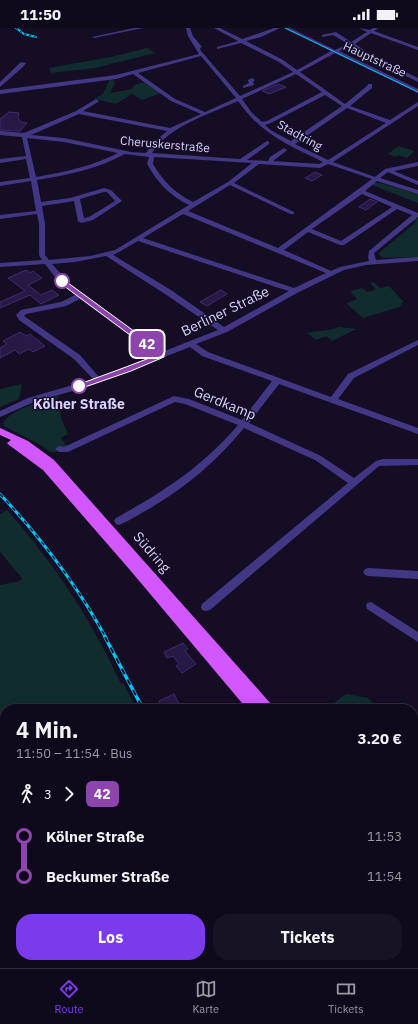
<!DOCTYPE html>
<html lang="de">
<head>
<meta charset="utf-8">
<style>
  body { margin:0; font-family:"IBM Plex Sans",sans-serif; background:#181324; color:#f1f3f6; height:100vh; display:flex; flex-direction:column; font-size:15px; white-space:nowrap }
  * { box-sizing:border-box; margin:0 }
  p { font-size:13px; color:#9b9aa3 }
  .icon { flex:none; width:22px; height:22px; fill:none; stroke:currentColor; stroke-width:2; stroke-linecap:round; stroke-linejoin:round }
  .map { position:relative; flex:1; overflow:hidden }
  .panel { position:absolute; left:0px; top:676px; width:418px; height:264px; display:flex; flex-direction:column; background:#0f0a1b; border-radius:16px 16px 0 0; box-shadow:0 2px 10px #0003,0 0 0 1px #2f2b3a }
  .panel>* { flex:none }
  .badge { padding:0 8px; border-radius:6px; font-size:14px; line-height:26px }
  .map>.badge { position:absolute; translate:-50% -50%; box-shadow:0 0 0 2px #fff }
  .legs { display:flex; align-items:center; gap:6px; height:44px; padding:0 16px; font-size:13px }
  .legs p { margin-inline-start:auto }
  .overview { display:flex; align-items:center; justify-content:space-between; height:68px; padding:0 16px }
  h1 { font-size:22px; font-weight:700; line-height:30px }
  .primary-button { display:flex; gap:8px; margin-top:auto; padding:8px 16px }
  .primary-button a { flex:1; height:46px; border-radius:16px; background:#7c3aed; color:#fff; font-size:16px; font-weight:700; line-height:46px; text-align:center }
  .primary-button a+a { background:#181324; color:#f1f3f6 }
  ul { padding:0 16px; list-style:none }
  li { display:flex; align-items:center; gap:14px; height:40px; font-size:15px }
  li i { display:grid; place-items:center; width:6px; height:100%; margin:0 5px; background:currentColor }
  li i::after { content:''; width:10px; height:10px; margin:-5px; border:3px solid; border-radius:50%; background:#0f0a1b }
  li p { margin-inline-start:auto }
  li:first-child i { background:linear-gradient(#0000 50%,currentColor 0) }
  li:last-child i { background:linear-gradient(currentColor 50%,#0000 0) }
  .status { display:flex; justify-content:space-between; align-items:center; height:28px; padding:0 20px; background:#0f0a1b; direction:ltr }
  .status svg { height:11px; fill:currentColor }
  .dock { display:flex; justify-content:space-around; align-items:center; height:56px; border-top:1px solid #2f2b3a; background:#0f0a1b; font-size:11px; color:#9b9aa3 }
  .dock a { display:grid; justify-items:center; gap:2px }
  .dock .current { color:#7c3aed }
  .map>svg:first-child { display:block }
</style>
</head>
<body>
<div class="status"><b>11:50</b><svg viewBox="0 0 49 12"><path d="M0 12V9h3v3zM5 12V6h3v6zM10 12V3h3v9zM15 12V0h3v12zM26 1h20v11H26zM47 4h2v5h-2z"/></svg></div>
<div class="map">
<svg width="418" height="940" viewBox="0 0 418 940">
  <rect width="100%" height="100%" fill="#140d24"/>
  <g fill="#102c2e">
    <path d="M147 20 155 25 95 40 51 45 49 40 111 29Z"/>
    <path d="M110 51H112L115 55 110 65 132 61 134 57 146 54 161 65 142 72 132 66 116 76 94 71 103 66Z"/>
    <path d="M398 118 415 123 407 130 399 127 396 129 388 126Z"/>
    <path d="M373 155H380L418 166V175L372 157Z"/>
    <path d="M418 190V229L384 230 378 226 416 194 414 193Z"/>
    <path d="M374 254 380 260 389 258 404 274 401 275 402 276 399 279 363 290 346 275 357 271 350 263 362 260 367 264 376 262 370 255Z"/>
    <path d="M339 299 356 301 332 313 326 308 316 312 307 305C319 302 326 304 339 299Z"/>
    <path d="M22 356 19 371 0 379V361Z"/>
    <path d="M58 368 61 390 68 406 61 410 67 418 55 424H50L42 418 4 398 3 395C11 381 43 373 58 368Z"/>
    <path d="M7 482C55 537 90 589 121 656L123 655 137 681H106L103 676 105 681H5V833L0 836V557L20 553 22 550 0 524V486Z"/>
    <path d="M346 666 368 670 379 681H326Z"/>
    <path d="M413 717 418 722V762L413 766Z"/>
  </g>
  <g fill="#271945" stroke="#402a72">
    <path d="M278 56 286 59 269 66 262 63Z"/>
    <path d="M9 84 19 85 18 90 21 94 27 95 20 103 0 102V91Z"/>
    <path d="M315 144 322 147 312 153 305 150Z"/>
    <path d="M370 171 377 174 366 182 359 179Z"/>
    <path d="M26 242 30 245 33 243 42 250 28 257 41 267 52 262 59 267 41 276 30 267 0 280V274L25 263 8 250Z"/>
    <path d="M221 262 227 266 207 278 200 274Z"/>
    <path d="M20 304 26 308 30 306 45 318 33 324 29 321 19 326 15 322 0 330V320L7 316 3 313Z"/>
    <path d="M183 615 188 621 185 623 196 636 182 645 176 638 179 636 173 628 167 630 164 624Z"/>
    <path d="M174 666 179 676 183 675 186 681H163L159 673Z"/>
  </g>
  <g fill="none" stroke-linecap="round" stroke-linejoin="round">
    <g fill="#423784" fill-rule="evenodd">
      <path d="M134 0H143L94 10 92 9Z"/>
      <path d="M186 0H190L193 8 202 19 200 20 201 23 240 68 293 44 279 34 241 15 217 21V19L238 13 214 0H220L242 11 274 0H280L261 9 246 13 283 32 297 42 331 23 284 0H290L335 22 348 16 333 7 322 9V7L336 4 351 14 367 4 359 0 370 2 373 0H378L374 3 418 19V22L371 5 355 16 371 27 418 50V54L367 29 351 18 339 23 418 61V65L335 25 300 44 345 76 367 58 368 56H372V60L350 78 390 92 418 74V78L333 134 375 149 385 141 418 134V138L394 143 418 153V157L388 144 380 150 418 162V166L377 153 365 163 418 185V189L374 225 376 232 418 229V233L366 237 344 242 299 264 227 304 196 316 208 324 331 369 348 346 418 312V317L354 350 338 371 418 400V406L279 356 249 395 321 428 354 450 376 433 383 431H418V437L379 438 210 582 206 583 202 582 201 579 202 576 348 455 315 432 244 400C217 433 186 459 149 481 139 486 129 493 119 497L116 496 114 493 116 490C163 464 202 439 238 397L185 376 175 374 68 424H59L55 421 59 418 64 419 174 368 189 371 242 392 272 353 202 328 190 319 90 358 34 374 0 389V383L28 370 93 351 74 331 19 292 16 287 21 282 61 274 75 267 55 249 45 236 0 239V235L42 232 39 227V196L37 186 0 191V187L36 183 31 153 0 158V154L30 150 26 131 0 135V131L26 128 22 109 0 107V103L24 105 76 83 96 71 99 73 98 74 83 83 170 100 201 86 171 73 133 46 116 51 0 66V62L116 47 199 26 188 8ZM201 28 236 70 205 84 175 71 138 45ZM296 46 322 64 267 93 262 94 252 85 242 71ZM325 67 342 78 291 113 272 103 265 97 271 95ZM238 73C261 106 288 117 323 134L319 136 273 133 286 123 287 122 284 120 270 129 268 133 247 132 269 116V114L267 113 240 131 152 125C169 98 210 86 238 73ZM347 80 386 95 328 132 295 116ZM79 86 167 103 153 115 146 125 131 124 64 110 31 107ZM27 110 64 114 118 125C93 138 65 144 36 149ZM125 126 149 129 147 136C157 154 170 168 189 177L115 222 90 228 49 232 45 227V196L42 178 74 173 78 193 81 195 93 192 122 173 111 162 104 160 70 170 41 174 37 152C68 147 97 141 125 126ZM154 129 252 135 228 154 193 174C176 166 163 153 153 136ZM259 136 320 140 328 136 372 151 278 220 188 183 230 157 290 186H294V184L234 155ZM104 164H107L115 173 89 189 84 190 80 171ZM362 166 392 179 341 213 312 201ZM397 181 412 187 369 223 368 229 369 233 340 239 331 243 284 222 308 204 340 217H344ZM183 186 326 245 294 260 143 210ZM138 213 282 261 289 263 224 299 171 262 113 227 119 224ZM106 228 165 266 218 302 162 324 70 256 52 236 75 234ZM80 271 156 327 99 349 80 327 24 288 26 286 66 278Z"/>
      <path d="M21 34 26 35 23 39 0 59V54Z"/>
      <path d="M252 50 255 52 253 54 254 57 243 60V58L249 55 248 52Z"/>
      <path d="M368 540 418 543V551L368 548 365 547 363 544 365 541Z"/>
      <path d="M371 574 418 604V614L367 581 366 578 367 575Z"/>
    </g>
    <g fill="#d357ff" fill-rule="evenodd">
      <path d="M0 400 28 413 54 432 272 677 274 681H247L130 542 43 442 9 417 7 415 11 412 0 407Z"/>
      <path d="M413 841 418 843V874L413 872Z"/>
    </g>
    <path stroke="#00c5fb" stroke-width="1" d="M285 0 418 64"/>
    <g stroke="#00c5fb" stroke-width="2">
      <path id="rail-far2" d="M16 0 24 6 36 9"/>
    </g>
    <g stroke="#00c5fb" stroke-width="3">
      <path id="rail-far1" d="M0 466C41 510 77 557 106 610"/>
    </g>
    <g stroke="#00c5fb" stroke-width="3.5">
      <g id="rail">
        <path d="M105 609 143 681"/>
        <path d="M274 935 276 940"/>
      </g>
    </g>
    <use href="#rail-far2" stroke="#140d24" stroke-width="1" stroke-dasharray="2.5" stroke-linecap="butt"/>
    <use href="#rail-far1" stroke="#140d24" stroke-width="1.5" stroke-dasharray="4.5" stroke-linecap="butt"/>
    <use href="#rail" stroke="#140d24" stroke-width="2" stroke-dasharray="6" stroke-linecap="butt"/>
  </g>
  <path fill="#8e44ad" stroke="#fff" d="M60 252H64L164 325V329L131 343 82 360H77V357L126 339 157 327 60 255Z"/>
  <g fill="#fff" stroke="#8e44ad" stroke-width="2">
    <circle cx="62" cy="253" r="7"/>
    <circle cx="79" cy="358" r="7"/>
  </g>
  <g text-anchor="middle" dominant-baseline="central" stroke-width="3" stroke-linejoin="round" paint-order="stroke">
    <g font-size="12" fill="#dbd0ff" stroke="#140d24">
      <text transform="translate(375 31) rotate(25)">Hauptstraße</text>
      <text transform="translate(300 107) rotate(29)">Stadtring</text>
      <text transform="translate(165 116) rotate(5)">Cheruskerstraße</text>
    </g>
    <g font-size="14" fill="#dbd0ff" stroke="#140d24">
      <text transform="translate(225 283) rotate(-26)">Berliner Straße</text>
      <text transform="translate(225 375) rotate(22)">Gerdkamp</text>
      <text transform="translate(152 524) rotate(49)">Südring</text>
    </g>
    <g font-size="14" font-weight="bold" fill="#dbd0ff" stroke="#140d24">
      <text x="79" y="376">Kölner Straße</text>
    </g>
  </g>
</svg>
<b class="badge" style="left:147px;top:316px;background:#8e44ad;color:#fff">42</b>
<section class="panel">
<div class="overview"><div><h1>4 Min.</h1><p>11:50 – 11:54 · Bus</p></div><b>3.20 €</b></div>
<div class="legs"><svg class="icon" aria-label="walk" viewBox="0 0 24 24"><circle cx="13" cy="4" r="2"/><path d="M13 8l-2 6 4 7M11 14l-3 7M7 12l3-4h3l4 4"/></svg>3<svg class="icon" aria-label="forward" viewBox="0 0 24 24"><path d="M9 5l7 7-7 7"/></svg><b class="badge" style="background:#8e44ad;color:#fff">42</b></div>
<ul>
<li><i style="color:#8e44ad"></i><b>Kölner Straße</b><p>11:53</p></li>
<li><i style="color:#8e44ad"></i><b>Beckumer Straße</b><p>11:54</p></li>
</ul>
<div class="primary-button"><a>Los</a><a>Tickets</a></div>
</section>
</div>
<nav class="dock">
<a class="current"><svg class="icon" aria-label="directions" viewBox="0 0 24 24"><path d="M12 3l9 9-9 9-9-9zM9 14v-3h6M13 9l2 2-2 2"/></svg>Route</a>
<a><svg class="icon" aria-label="map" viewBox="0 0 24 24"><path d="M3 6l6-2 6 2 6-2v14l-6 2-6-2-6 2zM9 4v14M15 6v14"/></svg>Karte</a>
<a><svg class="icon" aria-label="tickets" viewBox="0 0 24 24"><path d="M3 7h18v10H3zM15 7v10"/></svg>Tickets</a>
</nav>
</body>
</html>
